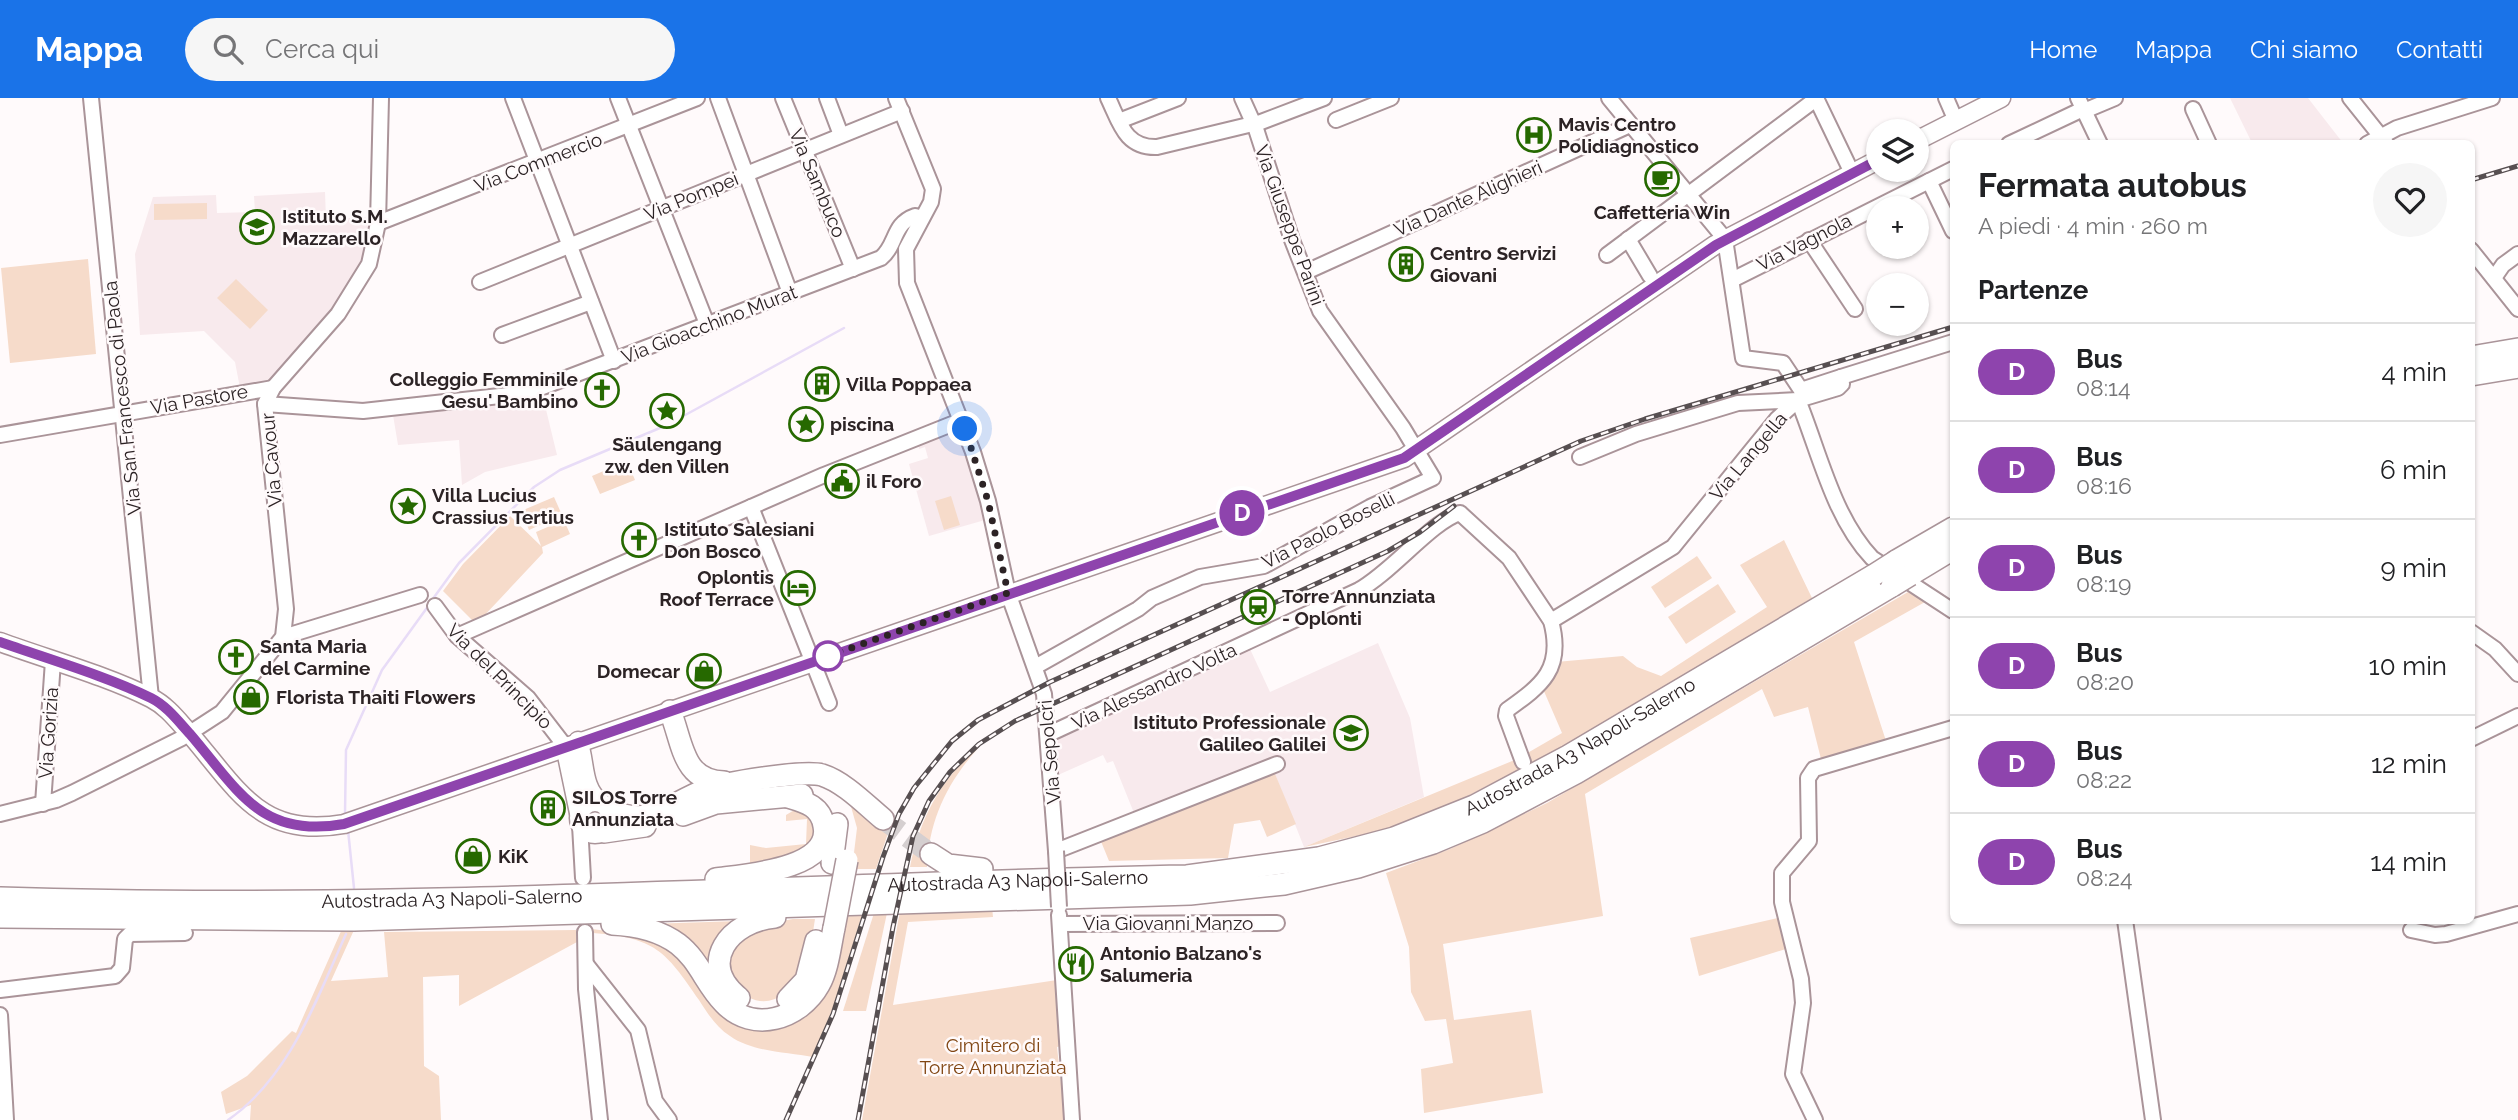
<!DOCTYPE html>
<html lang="it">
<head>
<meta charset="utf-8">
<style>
  body { margin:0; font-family:Raleway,sans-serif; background:#f6f6f6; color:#202124; height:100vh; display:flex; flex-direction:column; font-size:26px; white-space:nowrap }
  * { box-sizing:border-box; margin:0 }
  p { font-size:23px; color:#757577 }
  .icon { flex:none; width:38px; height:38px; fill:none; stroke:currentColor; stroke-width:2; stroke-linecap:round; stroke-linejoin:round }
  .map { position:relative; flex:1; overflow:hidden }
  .details { position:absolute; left:1950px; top:42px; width:525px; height:784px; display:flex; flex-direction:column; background:#fff; border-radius:10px; box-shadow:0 2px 5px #0004 }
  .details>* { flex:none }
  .badge { padding:0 14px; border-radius:23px; font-size:24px; line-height:46px }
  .fabs { position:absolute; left:1866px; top:21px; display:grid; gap:14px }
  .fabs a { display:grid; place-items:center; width:63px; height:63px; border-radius:50%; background:#fff; box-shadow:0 2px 5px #0004; font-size:35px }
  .you { position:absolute; width:35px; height:35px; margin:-18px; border:5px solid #fff; border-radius:50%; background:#1a73e8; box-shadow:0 0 0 10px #1a73e833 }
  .map>.badge { position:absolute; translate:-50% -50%; box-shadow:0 0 0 4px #fff }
  h2 { padding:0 28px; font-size:26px; line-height:63px }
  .round { display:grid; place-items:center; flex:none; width:74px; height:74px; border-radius:37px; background:#f6f6f6 }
  .overview { display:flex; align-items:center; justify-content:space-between; height:119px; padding:0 28px }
  h1 { font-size:33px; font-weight:700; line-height:52px }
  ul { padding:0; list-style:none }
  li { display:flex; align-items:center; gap:21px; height:98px; padding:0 28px; border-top:2px solid #e0e0e0 }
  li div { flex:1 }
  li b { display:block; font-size:26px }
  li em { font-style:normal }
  li .badge { min-width:77px; font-weight:700; text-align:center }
  header { display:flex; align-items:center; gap:42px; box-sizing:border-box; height:98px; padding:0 35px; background:#1a73e8; color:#fff }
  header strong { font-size:33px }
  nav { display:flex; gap:38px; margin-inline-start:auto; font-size:24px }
  .search { width:490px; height:63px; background:#f6f6f6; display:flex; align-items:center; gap:18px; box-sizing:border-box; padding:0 24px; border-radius:38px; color:#757577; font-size:26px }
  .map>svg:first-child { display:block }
</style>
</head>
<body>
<header>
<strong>Mappa</strong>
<div class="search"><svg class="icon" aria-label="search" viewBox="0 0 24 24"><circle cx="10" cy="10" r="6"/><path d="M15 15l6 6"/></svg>Cerca qui</div>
<nav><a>Home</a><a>Mappa</a><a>Chi siamo</a><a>Contatti</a></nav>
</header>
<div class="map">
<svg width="2518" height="1022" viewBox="0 0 2518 1022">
  <rect width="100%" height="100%" fill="#fffafb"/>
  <g fill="#f8eaed">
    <path d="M2230 0H2308L2343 45H2252Z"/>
    <path d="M325 94 326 121 372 119 364 162 355 185 320 231 272 284 240 290 235 264 204 233 140 237 135 156 153 99 216 97 217 115 255 114 254 98Z"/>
    <path d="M542 295 557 357 485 374 462 387 459 342 398 347 393 317 528 301Z"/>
    <path d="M960 330 985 422 929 438 909 366 928 360 925 349 919 351 917 341Z"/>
    <path d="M1378 545 1410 620 1424 699 1304 749 1269 661 1134 715 1113 663 1107 665 1103 657 1058 677 1056 645 1059 641 1250 551 1270 594Z"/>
  </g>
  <g fill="#f6dbca">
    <path d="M207 105V121L154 122V106Z"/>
    <path d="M88 161 96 256 10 265 1 170Z"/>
    <path d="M236 181 268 212 250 231 217 200Z"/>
    <path d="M627 363 635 382 600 396 592 378Z"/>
    <path d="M951 398 960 427 944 432 935 403Z"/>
    <path d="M554 399 562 417 529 432 521 413Z"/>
    <path d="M510 418 541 448 536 434 564 422 570 436 542 449 543 455 482 520 474 524 443 493 463 466Z"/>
    <path d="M1784 442 1812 500 1568 647 1446 709 1385 732 1304 749 1517 661 1562 635 1543 591 1550 585 1556 564 1623 558 1637 569 1661 578 1767 509 1740 467Z"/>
    <path d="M1697 458 1712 480 1665 510 1651 489Z"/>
    <path d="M1718 486 1736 514 1686 546 1668 519Z"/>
    <path d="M1908 494 1925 504 1854 544 1887 646 1822 665 1808 609 1774 619 1762 591 1585 696 1603 818 1443 846 1454 922 1531 912 1543 995 1424 1015 1421 971 1453 965 1446 921 1425 923 1411 894 1409 849 1386 775 1450 751 1547 705Z"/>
    <path d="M980 648C948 683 929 721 927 769H910C920 720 941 680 980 648Z"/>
    <path d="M1273 671 1296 726 1267 739 1260 722 1234 726 1228 760 1109 763 1100 741Z"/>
    <path d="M850 705 890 729 876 771H852L857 730Z"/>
    <path d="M801 708 817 718 812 750 750 772V747L766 750 806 746 807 721 786 723V717Z"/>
    <path d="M992 809 993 819 908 824 893 907 1057 882 1061 948 1057 949 1065 1022H862L900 813Z"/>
    <path d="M874 815H887L866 913H843Z"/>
    <path d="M862 817 834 907 813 959C787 954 752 954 730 938 716 929 708 916 699 902 665 852 655 840 593 835L592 831 658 840 767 927 841 819Z"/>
    <path d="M826 819H830C823 858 816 915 766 917 753 918 740 913 731 906 721 898 716 885 709 875 694 850 675 836 648 826L739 823C671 873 765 952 805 892 819 871 821 843 826 819Z"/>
    <path d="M1782 819 1789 850 1699 878 1690 840Z"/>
    <path d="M793 821H815C812 838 811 861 802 875 783 906 758 914 731 886 730 877 726 862 728 852 734 833 776 824 793 821Z"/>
    <path d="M342 831 354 832 331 883 388 879 384 834 576 832 577 844 459 908V877L423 879 424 968 439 978 441 1022H250L251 1007 226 1016 221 994 247 978 292 933 296 935Z"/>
  </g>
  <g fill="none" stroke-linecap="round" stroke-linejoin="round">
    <g stroke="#e8dcf7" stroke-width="2.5">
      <path d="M432 502 459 465 534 389 560 372 667 327 844 230"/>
      <path d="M345 716 346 652 382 572 429 507"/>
      <path d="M348 732 354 790"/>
      <path d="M228 1022C290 979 316 902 346 836"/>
    </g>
    <path stroke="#d5cfd0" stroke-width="21" stroke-dasharray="21 10" stroke-linecap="butt" d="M883 721 931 756"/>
    <g stroke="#aa9499" stroke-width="18">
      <g id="minor">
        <path d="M91 0 151 600"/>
        <path d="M513 0 614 263"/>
        <path d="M618 0 707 226"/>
        <path d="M718 0 790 195"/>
        <path d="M783 0 853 171"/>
        <path d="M827 0 841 37"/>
        <path d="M896 0 933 91 931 104 906 151 907 185 973 354 988 403 1008 495 1044 596 1056 753 1277 666"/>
        <path d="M1108 0C1120 25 1125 50 1157 49L1261 24 1324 0"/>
        <path d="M1609 0 1725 141 1743 260 1783 265 1801 292 1841 279 1842 286 1838 290 1798 302C1819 353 1833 419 1872 460L1953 513"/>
        <path d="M1816 0 1852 75"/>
        <path d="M1946 0 1956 23"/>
        <path d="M2078 0 2100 46"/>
        <path d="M2350 0 2386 45"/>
        <path d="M2193 11 2209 46"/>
        <path d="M2084 13 2115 0"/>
        <path d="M1336 22 1391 0"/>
        <path d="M1119 23 1178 0"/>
        <path d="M2009 46 2083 11"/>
        <path d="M2367 46 2397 30 2492 0"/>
        <path d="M1929 83 1953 133"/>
        <path d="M378 125 697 0"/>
        <path d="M1628 141 1650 178"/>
        <path d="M1809 142 1855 211"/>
        <path d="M2471 152 2518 211"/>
        <path d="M1607 157 1816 1"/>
        <path d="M1306 174 1630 27"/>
        <path d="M2494 180 2503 167 2518 156"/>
        <path d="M1732 182 1953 71"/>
        <path d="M480 184 902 13"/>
        <path d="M502 237 591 204"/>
        <path d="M1841 279 1953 244"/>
        <path d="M265 306 363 313 527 295 881 160C897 147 892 126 915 118L922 120"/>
        <path d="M0 337 273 290"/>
        <path d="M751 409 829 605"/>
        <path d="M435 508 457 538 528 600 565 648"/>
        <path d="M1551 523 1673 449 1777 321 1798 302 1738 305 1636 336 1580 359"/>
        <path d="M2471 534 2495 551 2518 576"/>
        <path d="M457 538 824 377 962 322"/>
        <path d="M283 539 420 497"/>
        <path d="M1035 569 1138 511 1152 500 1200 479 1264 468 1370 409 1433 380 1403 330 1320 213 1292 142 1256 31 1242 0"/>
        <path d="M1049 636 1359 492C1392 474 1432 423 1460 415L1509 460 1551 523C1564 571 1542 587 1507 612L1506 618 1523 664"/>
        <path d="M2471 641 2518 618"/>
        <path d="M43 706 53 563"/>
        <path d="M0 716 56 702 72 695 182 640 222 614 283 539 286 511 265 306 273 290 338 216 369 166 378 125 381 0"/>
        <path d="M580 727 583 780"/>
        <path d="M1059 817 1072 1022"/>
        <path d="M2125 822 2153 1022"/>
        <path d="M1060 826 1277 825"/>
        <path d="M2411 832 2435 837 2446 836 2518 816"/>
        <path d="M585 834 586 891 600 1022"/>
        <path d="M586 866 638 932 655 1003 669 1022"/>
        <path d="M0 892 115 878 122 870 125 841 130 836 185 835"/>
        <path d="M0 917 6 1022"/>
        <path d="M1815 1022 1793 976 1803 905 1801 881 1782 804V775L1809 743 1808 680 1814 671 1953 630"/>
      </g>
    </g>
    <g stroke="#aa9499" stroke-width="21">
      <g id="major">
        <path d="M1916 43 2001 0"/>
        <path d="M0 544C49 562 105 577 151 600 167 608 178 623 190 636 238 692 261 741 344 726L1404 360 1715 147 1878 62"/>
        <path d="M578 643C586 664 581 689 600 704"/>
        <path d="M565 648 579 715"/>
        <circle cx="595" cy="720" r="16"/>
      </g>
    </g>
    <g stroke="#aa9499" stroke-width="24">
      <g id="highway">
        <path d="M2471 259 2518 251"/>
        <path d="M2471 277 2518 269"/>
        <path d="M1896 463 1953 430"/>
        <path d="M1910 477 1953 451"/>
        <path d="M670 613C683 645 682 683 724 684"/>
        <path d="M610 712C650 731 670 705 705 692 724 685 803 672 822 677 844 684 865 706 883 721"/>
        <path d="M683 717 716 705 802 697"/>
        <path d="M604 734 645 728"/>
        <path d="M931 756 948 767 982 771"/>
        <path d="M832 765 837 726"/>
        <path d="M716 781C745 777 833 771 824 728 821 708 805 704 788 699"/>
        <path id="s1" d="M0 800C396 813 791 786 1187 778L1319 760 1394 740 1474 708 1568 658 1874 477"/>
        <path d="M0 819 354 822 1190 796 1284 786 1358 769 1433 745 1483 724 1576 675 1892 488"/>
        <path d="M612 826C636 827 659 832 678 846 699 862 706 887 724 905 753 936 800 921 819 887 828 871 830 849 834 830"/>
        <path d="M739 900C696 865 730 823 775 819"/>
        <path d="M788 901 806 882 816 843"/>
      </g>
    </g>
    <use href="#minor" stroke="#fff" stroke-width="14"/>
    <use href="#major" stroke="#fff" stroke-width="18"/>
    <use href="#highway" stroke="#fff" stroke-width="21"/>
    <g stroke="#574f51" stroke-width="5">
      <g id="rail">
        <path d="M2471 82 2518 68"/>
        <path d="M786 1022 833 916 883 759 899 716 914 690 952 643 978 622 1050 584 1581 343 1645 321 1953 229"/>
        <path d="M858 1022 893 829 913 738 929 703 950 674 979 646 1015 623 1388 453 1420 434 1454 408"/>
      </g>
    </g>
    <use href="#rail" stroke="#fffafb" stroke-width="2.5" stroke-dasharray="8" stroke-linecap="butt"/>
    <g stroke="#aa9499" stroke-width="18" stroke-linecap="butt">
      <path id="minor-bridge" d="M1056 753 1059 809"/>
    </g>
    <g stroke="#aa9499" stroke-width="24" stroke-linecap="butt">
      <g id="highway-bridge">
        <path d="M1874 477 1896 463"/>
        <path d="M1892 488 1910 477"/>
        <path d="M834 830 847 762"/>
      </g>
    </g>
    <use href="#minor-bridge" stroke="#fff" stroke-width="14"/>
    <use href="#highway-bridge" stroke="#fff" stroke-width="21"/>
  </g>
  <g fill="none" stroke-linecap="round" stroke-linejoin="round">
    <g stroke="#fff" stroke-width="16">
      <path id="line" d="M0 544C48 561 106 578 151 600 167 608 178 623 190 636 238 692 261 741 344 726L1404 360 1716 147 1878 62"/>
    </g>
    <use href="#line" stroke="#8e44ad" stroke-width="10"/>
    <path stroke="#2c2325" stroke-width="7" stroke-dasharray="0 12.6" d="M828 558 1008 495 988 403 965 331"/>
  </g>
  <defs>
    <g id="hospital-ring" transform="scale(1.75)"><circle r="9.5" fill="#fffafb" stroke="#266900" stroke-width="1.5"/><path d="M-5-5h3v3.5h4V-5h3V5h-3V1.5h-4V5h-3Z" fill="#266900"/></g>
    <g id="cafe-ring" transform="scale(1.75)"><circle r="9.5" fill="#fffafb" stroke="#266900" stroke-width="1.5"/><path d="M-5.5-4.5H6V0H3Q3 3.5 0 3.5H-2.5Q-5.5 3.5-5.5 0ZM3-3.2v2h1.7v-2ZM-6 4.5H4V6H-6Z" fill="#266900"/></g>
    <g id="school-ring" transform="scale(1.75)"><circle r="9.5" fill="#fffafb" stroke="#266900" stroke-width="1.5"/><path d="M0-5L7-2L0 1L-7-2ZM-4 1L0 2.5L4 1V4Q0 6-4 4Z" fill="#266900"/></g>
    <g id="building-ring" transform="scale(1.75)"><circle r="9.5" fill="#fffafb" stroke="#266900" stroke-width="1.5"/><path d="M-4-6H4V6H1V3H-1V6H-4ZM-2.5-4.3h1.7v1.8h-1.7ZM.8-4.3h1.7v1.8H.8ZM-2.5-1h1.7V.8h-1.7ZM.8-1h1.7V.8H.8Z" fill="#266900"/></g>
    <g id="church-ring" transform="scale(1.75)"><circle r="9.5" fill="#fffafb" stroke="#266900" stroke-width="1.5"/><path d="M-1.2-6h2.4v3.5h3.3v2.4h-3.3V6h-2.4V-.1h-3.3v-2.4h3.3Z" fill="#266900"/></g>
    <g id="sight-ring" transform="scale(1.75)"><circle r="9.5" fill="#fffafb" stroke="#266900" stroke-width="1.5"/><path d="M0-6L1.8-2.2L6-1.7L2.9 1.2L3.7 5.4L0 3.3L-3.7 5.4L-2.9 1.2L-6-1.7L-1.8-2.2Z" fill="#266900"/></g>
    <g id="civic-ring" transform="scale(1.75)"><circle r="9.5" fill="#fffafb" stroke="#266900" stroke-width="1.5"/><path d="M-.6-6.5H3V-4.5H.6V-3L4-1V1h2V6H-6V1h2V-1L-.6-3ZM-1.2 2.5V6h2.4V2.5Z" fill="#266900"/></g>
    <g id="hotel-ring" transform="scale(1.75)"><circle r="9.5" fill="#fffafb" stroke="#266900" stroke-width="1.5"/><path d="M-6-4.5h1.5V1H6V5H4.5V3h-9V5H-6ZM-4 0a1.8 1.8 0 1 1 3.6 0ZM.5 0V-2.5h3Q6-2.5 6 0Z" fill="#266900"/></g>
    <g id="station-ring" transform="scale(1.75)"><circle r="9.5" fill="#fffafb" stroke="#266900" stroke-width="1.5"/><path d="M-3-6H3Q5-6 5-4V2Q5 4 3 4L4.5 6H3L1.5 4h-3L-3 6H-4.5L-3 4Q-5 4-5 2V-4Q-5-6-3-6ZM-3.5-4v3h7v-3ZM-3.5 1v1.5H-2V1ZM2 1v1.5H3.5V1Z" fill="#266900"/></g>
    <g id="shop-ring" transform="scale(1.75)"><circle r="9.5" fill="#fffafb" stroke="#266900" stroke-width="1.5"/><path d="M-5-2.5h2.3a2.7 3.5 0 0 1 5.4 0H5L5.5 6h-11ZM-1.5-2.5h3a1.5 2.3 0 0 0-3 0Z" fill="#266900"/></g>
    <g id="restaurant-ring" transform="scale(1.75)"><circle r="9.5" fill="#fffafb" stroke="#266900" stroke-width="1.5"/><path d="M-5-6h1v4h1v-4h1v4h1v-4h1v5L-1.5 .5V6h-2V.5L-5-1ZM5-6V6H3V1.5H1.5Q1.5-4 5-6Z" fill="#266900"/></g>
  </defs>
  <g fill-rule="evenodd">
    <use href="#hospital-ring" x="1534" y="37"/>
    <use href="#cafe-ring" x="1662" y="81"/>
    <use href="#school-ring" x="257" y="129"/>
    <use href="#building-ring" x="1406" y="166"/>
    <use href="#building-ring" x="822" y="286"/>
    <use href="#church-ring" x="602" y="292"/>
    <use href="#sight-ring" x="667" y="313"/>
    <use href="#sight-ring" x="806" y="326"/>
    <use href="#civic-ring" x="842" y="383"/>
    <use href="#sight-ring" x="408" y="408"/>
    <use href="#church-ring" x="639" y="442"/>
    <use href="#hotel-ring" x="798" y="490"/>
    <use href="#station-ring" x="1258" y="509"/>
    <use href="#church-ring" x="236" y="559"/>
    <use href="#shop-ring" x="704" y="573"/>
    <use href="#shop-ring" x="251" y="599"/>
    <use href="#school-ring" x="1351" y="635"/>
    <use href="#building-ring" x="548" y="710"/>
    <use href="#shop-ring" x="473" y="758"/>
    <use href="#restaurant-ring" x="1076" y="866"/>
  </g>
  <circle fill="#fff" stroke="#8e44ad" stroke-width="3.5" cx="828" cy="558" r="14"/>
  <g text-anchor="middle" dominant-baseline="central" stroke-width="5" stroke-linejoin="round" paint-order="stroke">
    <g font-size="19" font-weight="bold" fill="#2c2325" stroke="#fffafb" text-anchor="start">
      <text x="1558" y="26">Mavis Centro<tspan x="1558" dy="22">Polidiagnostico</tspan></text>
      <text x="1662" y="114" text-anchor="middle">Caffetteria Win</text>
      <text x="282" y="118">Istituto S.M.<tspan x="282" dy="22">Mazzarello</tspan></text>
      <text x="1430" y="155">Centro Servizi<tspan x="1430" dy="22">Giovani</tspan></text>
      <text x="578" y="281" text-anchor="end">Colleggio Femminile<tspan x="578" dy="22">Gesu' Bambino</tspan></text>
      <text x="846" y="286">Villa Poppaea</text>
      <text x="830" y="326">piscina</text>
      <text x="667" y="346" text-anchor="middle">Säulengang<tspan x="667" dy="22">zw. den Villen</tspan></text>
      <text x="866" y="383">il Foro</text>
      <text x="432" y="397">Villa Lucius<tspan x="432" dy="22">Crassius Tertius</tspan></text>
      <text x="664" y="431">Istituto Salesiani<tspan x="664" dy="22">Don Bosco</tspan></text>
      <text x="774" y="479" text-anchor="end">Oplontis<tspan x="774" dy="22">Roof Terrace</tspan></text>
      <text x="1282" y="498">Torre Annunziata<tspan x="1282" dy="22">- Oplonti</tspan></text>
      <text x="260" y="548">Santa Maria<tspan x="260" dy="22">del Carmine</tspan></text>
      <text x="680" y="573" text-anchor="end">Domecar</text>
      <text x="276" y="599">Florista Thaiti Flowers</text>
      <text x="1326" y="624" text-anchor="end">Istituto Professionale<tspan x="1326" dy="22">Galileo Galilei</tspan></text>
      <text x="572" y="699">SILOS Torre<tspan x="572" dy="22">Annunziata</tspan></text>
      <text x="498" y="758">KiK</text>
      <text x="1100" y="855">Antonio Balzano's<tspan x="1100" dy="22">Salumeria</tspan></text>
    </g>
    <g font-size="19" fill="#2c2325" stroke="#fffafb">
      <text transform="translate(538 64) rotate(-21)">Via Commercio</text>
      <text transform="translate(818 85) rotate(67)">Via Sambuco</text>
      <text transform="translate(691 98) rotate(-22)">Via Pompei</text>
      <text transform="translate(1468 100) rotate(-24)">Via Dante Alighieri</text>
      <text transform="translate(1290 127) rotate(70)">Via Giuseppe Parini</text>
      <text transform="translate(1804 144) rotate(-27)">Via Vagnola</text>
      <text transform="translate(709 226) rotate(-21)">Via Gioacchino Murat</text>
      <text transform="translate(122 300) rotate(-96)">Via San Francesco di Paola</text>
      <text transform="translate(199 301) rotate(-10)">Via Pastore</text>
      <text transform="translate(1748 358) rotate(-50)">Via Langella</text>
      <text transform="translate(271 362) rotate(-95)">Via Cavour</text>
      <text transform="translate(1328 432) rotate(-27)">Via Paolo Boselli</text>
      <text transform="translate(500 578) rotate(45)">Via del Principio</text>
      <text transform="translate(1154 588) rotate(-25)">Via Alessandro Volta</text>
      <text transform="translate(48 635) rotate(-86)">Via Gorizia</text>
      <text stroke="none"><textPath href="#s1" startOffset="1606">Autostrada A3 Napoli-Salerno</textPath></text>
      <text transform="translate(1049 654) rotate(-95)">Via Sepolcri</text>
      <text stroke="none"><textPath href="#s1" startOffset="1018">Autostrada A3 Napoli-Salerno</textPath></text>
      <text stroke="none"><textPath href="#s1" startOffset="452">Autostrada A3 Napoli-Salerno</textPath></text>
      <text x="1168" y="825">Via Giovanni Manzo</text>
    </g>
    <g font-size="19" fill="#814613" stroke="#fffafb">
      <text x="993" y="947">Cimitero di<tspan x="993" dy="22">Torre Annunziata</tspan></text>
    </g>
  </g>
</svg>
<div class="fabs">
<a><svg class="icon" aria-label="layers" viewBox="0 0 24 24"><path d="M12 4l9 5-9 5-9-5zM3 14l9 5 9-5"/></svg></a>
<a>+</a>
<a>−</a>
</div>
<div class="you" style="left:965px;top:331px"></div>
<b class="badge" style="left:1242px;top:415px;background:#8e44ad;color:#fff">D</b>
<section class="details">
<div class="overview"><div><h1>Fermata autobus</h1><p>A piedi · 4 min · 260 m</p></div><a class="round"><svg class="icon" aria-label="heart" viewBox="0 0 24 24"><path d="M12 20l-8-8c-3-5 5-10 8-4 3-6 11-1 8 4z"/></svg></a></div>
<h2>Partenze</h2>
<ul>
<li><span class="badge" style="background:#8e44ad;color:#fff">D</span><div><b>Bus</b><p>08:14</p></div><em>4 min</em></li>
<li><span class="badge" style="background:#8e44ad;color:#fff">D</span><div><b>Bus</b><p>08:16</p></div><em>6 min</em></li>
<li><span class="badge" style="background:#8e44ad;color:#fff">D</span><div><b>Bus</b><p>08:19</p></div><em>9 min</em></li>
<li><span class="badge" style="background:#8e44ad;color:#fff">D</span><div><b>Bus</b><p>08:20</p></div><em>10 min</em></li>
<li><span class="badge" style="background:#8e44ad;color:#fff">D</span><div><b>Bus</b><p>08:22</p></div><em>12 min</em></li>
<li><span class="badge" style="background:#8e44ad;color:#fff">D</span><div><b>Bus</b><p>08:24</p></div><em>14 min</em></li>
</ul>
</section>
</div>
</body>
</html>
